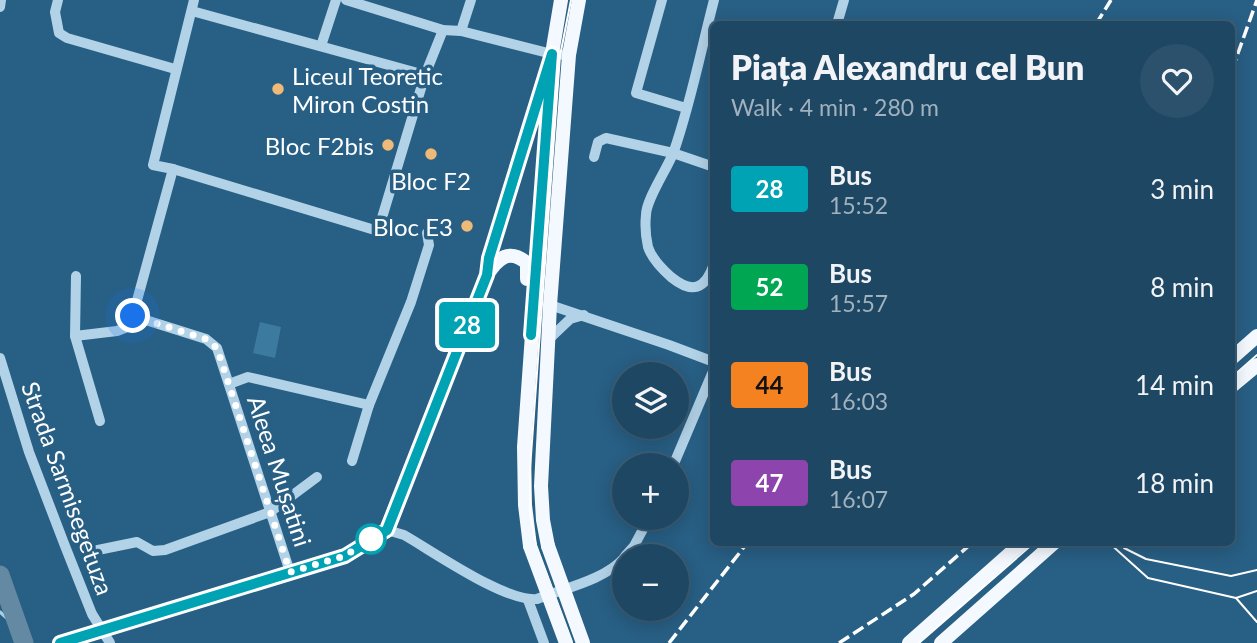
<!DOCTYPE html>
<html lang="en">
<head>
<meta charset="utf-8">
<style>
  body { margin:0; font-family:Lato,sans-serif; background:#2b516c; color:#f1f3f6; height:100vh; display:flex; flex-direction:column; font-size:26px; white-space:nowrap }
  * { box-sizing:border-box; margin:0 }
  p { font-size:23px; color:#a1b2be }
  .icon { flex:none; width:38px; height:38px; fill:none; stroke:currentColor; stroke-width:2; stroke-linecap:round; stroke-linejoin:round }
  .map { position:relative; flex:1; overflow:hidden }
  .sheet { position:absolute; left:710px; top:21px; width:525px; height:525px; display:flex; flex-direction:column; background:#1e4763; border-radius:10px; box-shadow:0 4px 18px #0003,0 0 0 2px #3c5f78 }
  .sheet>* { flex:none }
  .badge { padding:0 14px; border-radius:5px; font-size:24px; line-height:46px }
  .buttons { position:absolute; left:612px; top:362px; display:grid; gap:14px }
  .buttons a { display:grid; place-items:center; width:77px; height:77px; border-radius:50%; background:#1e4763; box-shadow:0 4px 18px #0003,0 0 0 2px #3c5f78; font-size:35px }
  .you { position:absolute; width:35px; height:35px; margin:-18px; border:5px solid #fff; border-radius:50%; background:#1a73e8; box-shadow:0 0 0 10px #1a73e833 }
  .map>.badge { position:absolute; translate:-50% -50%; box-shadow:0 0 0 4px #fff }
  .round { display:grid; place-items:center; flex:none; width:74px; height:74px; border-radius:37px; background:#2b516c }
  .headline { display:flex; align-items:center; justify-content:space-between; height:119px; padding:0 21px }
  h1 { font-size:33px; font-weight:800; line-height:52px }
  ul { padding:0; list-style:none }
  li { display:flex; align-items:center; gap:21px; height:98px; padding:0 21px }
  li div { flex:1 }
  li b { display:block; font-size:26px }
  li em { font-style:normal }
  li .badge { min-width:77px; font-weight:700; text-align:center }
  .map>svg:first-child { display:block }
</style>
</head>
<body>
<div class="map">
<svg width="1257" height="643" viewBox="0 0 1257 643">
  <rect width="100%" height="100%" fill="#285f84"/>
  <path fill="#3c7aa0" d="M260 322 281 327 275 358 253 353Z"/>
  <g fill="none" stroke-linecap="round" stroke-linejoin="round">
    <path stroke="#a6cfe7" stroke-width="3.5" d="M0 612 19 629"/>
    <path stroke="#648aa3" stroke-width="19" d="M0 575 24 643"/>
    <g stroke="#b2d2e7" stroke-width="10">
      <path d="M58 0 55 12 59 33 67 38 175 69"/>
      <path d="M346 0 443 30 461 31 552 54"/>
      <path d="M662 0 636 93 686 108"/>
      <path d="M714 0C701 50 691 102 674 151 668 168 646 199 646 215 645 224 646 238 648 247 652 259 662 269 671 277 692 294 705 290 714 264"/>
      <path d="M0 7 1 0"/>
      <path d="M192 11 425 75"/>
      <path d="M837 24 844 0"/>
      <path d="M461 31 471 0"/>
      <path d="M321 46 336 0"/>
      <path d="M594 157 598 142 606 138 673 153 714 167"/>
      <path d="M173 169 378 231 425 75 443 30"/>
      <path d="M76 276 75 336 100 421"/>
      <path d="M550 305 669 345 714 362"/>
      <path d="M133 316 206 339 217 348 290 572"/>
      <path d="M75 336 117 331 130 326 173 169 153 165 194 0"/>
      <path d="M550 338 570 319 584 315"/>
      <path d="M0 358 29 452 65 546 92 614 110 643"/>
      <path d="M229 384 248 377 369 405"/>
      <path d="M352 461 369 405 411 302 429 245 427 233"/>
      <path d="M673 466 714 369"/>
      <path d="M387 530 404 535C434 552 505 602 537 599 565 588 605 580 625 557"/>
      <path d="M93 551 137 542 153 551 165 550 270 512 317 477"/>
      <path d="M625 556 634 546 649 518"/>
      <path d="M528 600 544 643"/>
      <path d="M61 643 345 556 387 530 487 275 489 258 546 69 552 54 569 55"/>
    </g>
    <g stroke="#f3f9fe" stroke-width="14">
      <path d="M487 275C498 258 509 248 527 263V279"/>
      <path d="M1232 358 1257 336"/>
      <path d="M1232 386 1257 365"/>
      <path d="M530 546 525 505 524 447 552 54 561 0"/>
      <path d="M548 546 543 520 541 486 550 305 569 55 579 0"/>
      <path d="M909 643 1023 542"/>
      <path d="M941 643 1055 542"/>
    </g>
    <g stroke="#fff" stroke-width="2">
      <path d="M571 0 560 56 530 469V514L536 546 572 643"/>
      <path d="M1232 377 1257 355"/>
      <path d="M1108 542 1148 578 1236 598 1257 622"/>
      <path d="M1124 548 1146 559 1231 576 1257 570"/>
      <path d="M1236 598 1257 591"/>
      <path d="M919 643 1035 542"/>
    </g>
    <g stroke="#fff" stroke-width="3.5" stroke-dasharray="12 5" stroke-linecap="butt">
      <path d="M1096 24 1111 0"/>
      <path d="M1232 70 1257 0"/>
      <path d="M669 643 748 542"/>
      <path d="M839 643 914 594 973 542"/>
    </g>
    <g stroke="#f3f9fe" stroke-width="14">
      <path d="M530 546 566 643"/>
      <path d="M548 546 583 643"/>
    </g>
  </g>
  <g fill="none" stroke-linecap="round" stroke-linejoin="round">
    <g stroke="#fff" stroke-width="16">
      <path id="line" d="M60 643 345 556 387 530 487 275 489 258 552 54 531 335"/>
    </g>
    <use href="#line" stroke="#00a3b4" stroke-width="10"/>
    <path stroke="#fff" stroke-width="7" stroke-dasharray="0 12.6" d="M133 316 206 339 217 348 290 572 345 556 376 535 371 539"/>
  </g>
  <g fill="#efb978" stroke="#285f84" stroke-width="2.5">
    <circle cx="278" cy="89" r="7"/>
    <circle cx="388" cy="145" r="7"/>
    <circle cx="431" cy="154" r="7"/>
    <circle cx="467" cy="226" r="7"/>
  </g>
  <circle fill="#fff" stroke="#00a3b4" stroke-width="3.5" cx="371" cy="539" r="14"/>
  <g text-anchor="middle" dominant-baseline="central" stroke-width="7" stroke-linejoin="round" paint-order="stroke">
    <g font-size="24" fill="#fff" stroke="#285f84" text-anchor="end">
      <text x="292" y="75" text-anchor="start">Liceul Teoretic<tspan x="292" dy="28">Miron Costin</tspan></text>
      <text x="374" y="145">Bloc F2bis</text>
      <text x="431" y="180" text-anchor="middle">Bloc F2</text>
      <text x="453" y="226">Bloc E3</text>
    </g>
    <g font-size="24" fill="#fff" stroke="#285f84">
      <text transform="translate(280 471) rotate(72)">Aleea Mușatini</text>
      <text transform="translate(68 488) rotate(70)">Strada Sarmisegetuza</text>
    </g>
  </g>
</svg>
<div class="buttons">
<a><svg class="icon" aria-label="layers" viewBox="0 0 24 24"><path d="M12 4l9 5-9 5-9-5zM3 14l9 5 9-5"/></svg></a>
<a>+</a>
<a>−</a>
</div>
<div class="you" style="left:133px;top:316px"></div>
<b class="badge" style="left:467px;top:325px;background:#00a3b4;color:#fff">28</b>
<section class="sheet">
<div class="headline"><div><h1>Piața Alexandru cel Bun</h1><p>Walk · 4 min · 280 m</p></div><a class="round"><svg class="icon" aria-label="heart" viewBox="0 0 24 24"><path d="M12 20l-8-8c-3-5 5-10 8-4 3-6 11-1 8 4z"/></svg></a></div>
<ul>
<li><span class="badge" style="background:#00a3b4;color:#fff">28</span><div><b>Bus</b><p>15:52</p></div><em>3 min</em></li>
<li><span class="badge" style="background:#00a651;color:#fff">52</span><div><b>Bus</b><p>15:57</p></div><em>8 min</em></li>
<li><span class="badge" style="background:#f58220;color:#111">44</span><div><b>Bus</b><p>16:03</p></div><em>14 min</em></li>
<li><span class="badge" style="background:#8e44ad;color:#fff">47</span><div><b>Bus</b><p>16:07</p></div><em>18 min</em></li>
</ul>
</section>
</div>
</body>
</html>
